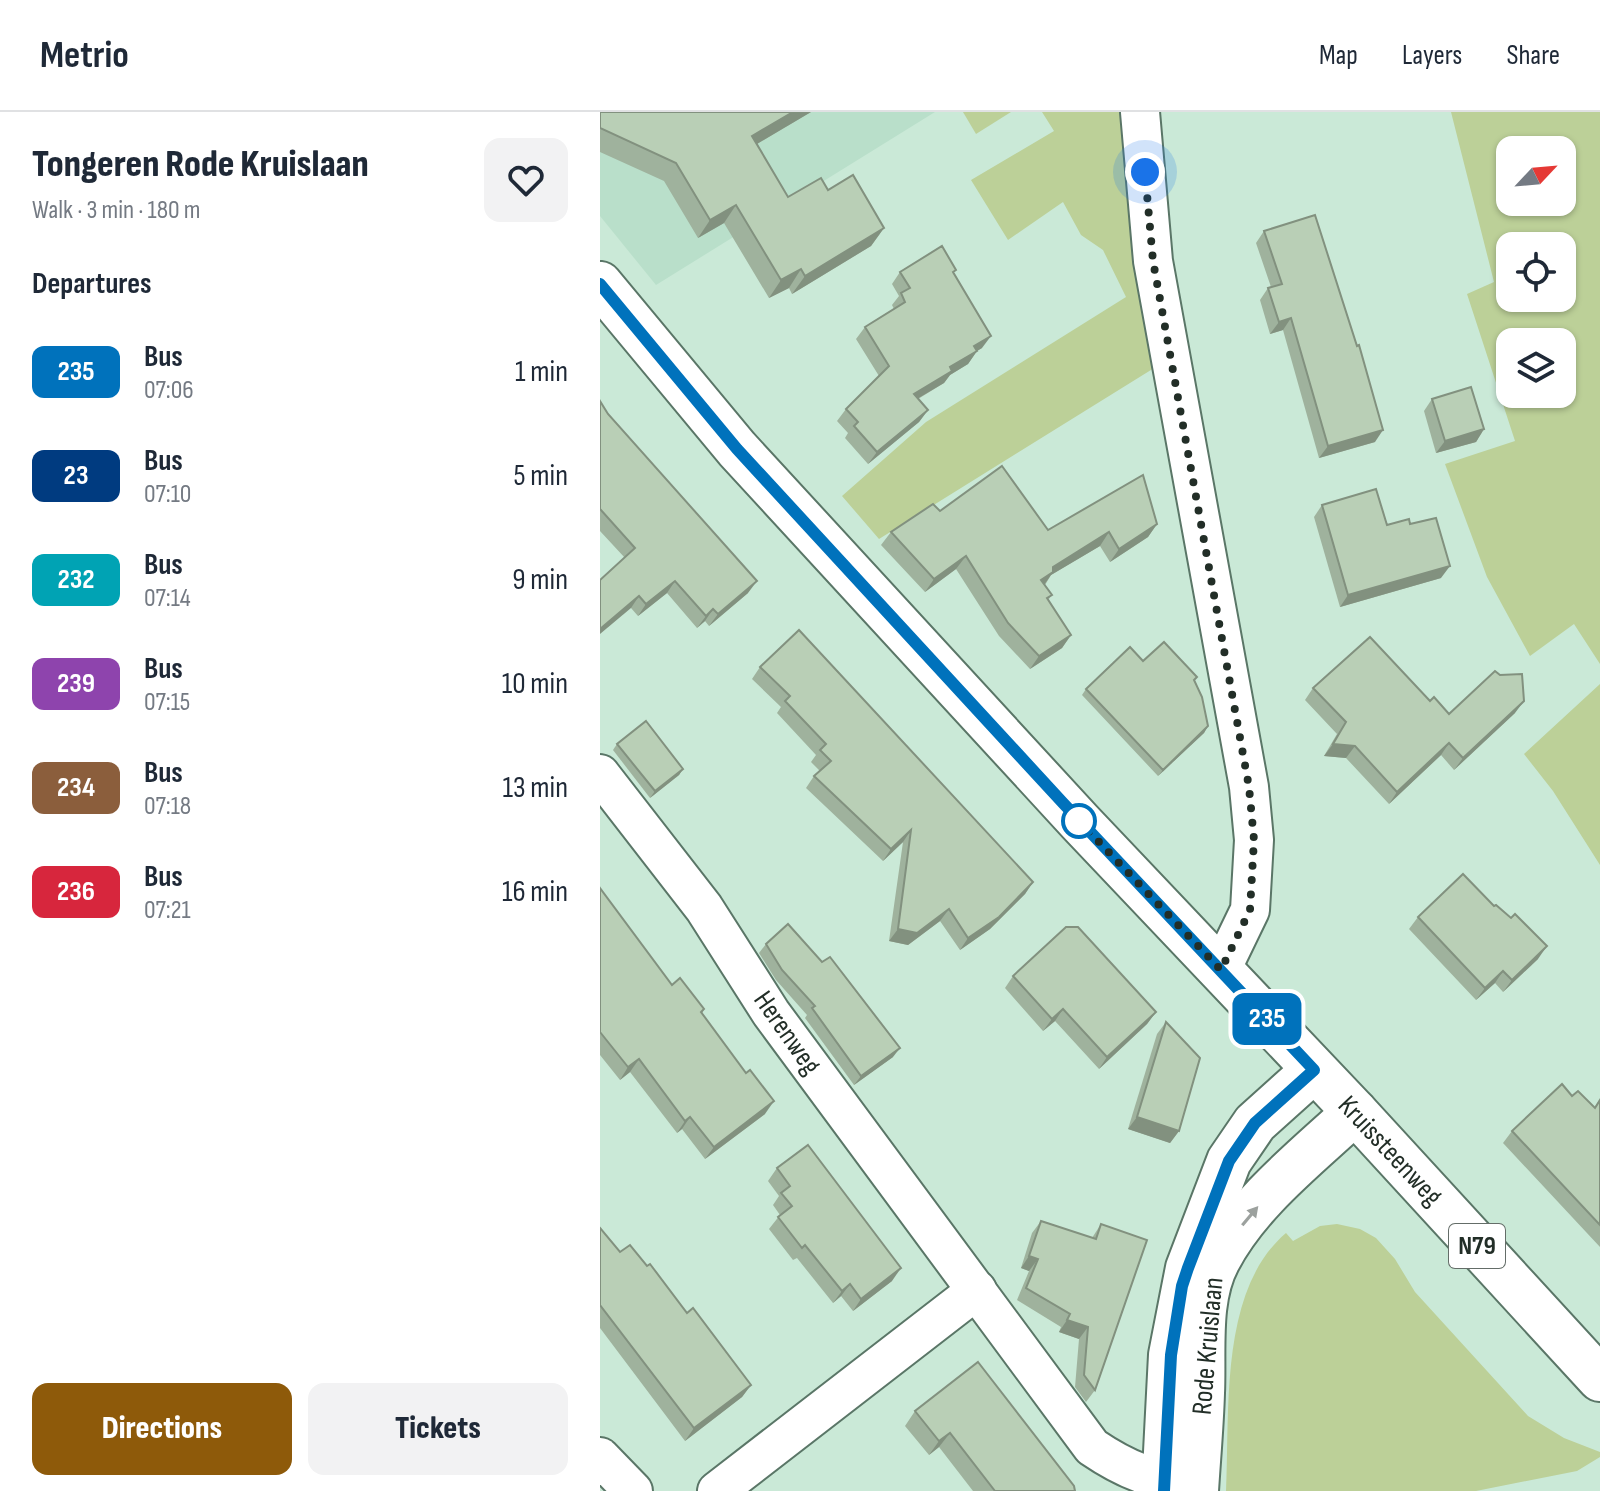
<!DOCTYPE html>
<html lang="en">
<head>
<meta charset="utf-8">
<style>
  body { margin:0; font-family:"Sofia Sans Condensed",sans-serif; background:#f2f2f3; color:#1f2937; height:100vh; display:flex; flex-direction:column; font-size:30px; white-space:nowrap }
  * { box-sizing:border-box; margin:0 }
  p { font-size:26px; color:#747a83 }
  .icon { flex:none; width:44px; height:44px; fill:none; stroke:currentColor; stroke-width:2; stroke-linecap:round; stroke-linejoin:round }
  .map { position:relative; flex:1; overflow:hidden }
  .side { display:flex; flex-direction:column; background:#fff; width:600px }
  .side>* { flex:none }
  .badge { padding:0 16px; border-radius:12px; font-size:28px; line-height:52px }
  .needle { width:52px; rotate:64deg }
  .controls { position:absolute; left:896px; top:24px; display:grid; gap:16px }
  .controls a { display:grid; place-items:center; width:80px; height:80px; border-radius:16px; background:#fff; box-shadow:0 2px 6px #0004; font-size:40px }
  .you { position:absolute; width:40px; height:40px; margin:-20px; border:6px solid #fff; border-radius:50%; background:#1a73e8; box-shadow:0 0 0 12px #1a73e833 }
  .map>.badge { position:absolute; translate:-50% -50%; box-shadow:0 0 0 4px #fff }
  h2 { padding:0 32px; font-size:30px; line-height:72px }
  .round { display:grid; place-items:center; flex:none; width:84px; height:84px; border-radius:16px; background:#f2f2f3 }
  .overview { display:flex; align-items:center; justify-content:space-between; height:136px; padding:0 32px }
  h1 { font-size:38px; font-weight:800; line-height:60px }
  .cta { display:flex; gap:16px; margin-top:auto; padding:16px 32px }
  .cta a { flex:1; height:92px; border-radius:16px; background:#8e5a0a; color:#fff; font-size:32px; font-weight:800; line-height:92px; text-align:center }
  .cta a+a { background:#f2f2f3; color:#1f2937 }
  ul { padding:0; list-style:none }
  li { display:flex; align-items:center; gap:24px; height:104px; padding:0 32px }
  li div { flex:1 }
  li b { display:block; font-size:30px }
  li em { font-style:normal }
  li .badge { min-width:88px; font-weight:700; text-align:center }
  header { display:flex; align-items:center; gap:48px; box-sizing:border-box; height:112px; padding:0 40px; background:#fff; border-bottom:2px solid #e0e1e3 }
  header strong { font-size:38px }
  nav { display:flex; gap:44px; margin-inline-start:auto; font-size:28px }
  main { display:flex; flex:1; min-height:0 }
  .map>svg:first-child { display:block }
</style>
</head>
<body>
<header>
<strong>Metrio</strong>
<nav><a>Map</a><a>Layers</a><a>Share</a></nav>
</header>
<main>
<section class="side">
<div class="overview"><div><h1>Tongeren Rode Kruislaan</h1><p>Walk · 3 min · 180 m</p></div><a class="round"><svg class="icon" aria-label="heart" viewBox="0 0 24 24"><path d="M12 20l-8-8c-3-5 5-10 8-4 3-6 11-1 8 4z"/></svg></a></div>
<h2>Departures</h2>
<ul>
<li><span class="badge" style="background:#0072bc;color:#fff">235</span><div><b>Bus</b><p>07:06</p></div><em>1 min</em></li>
<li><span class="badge" style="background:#003b80;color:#fff">23</span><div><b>Bus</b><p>07:10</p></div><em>5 min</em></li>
<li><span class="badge" style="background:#00a3b4;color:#fff">232</span><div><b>Bus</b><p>07:14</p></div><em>9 min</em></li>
<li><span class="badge" style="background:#8e44ad;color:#fff">239</span><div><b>Bus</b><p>07:15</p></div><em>10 min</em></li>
<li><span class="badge" style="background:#8b5e3c;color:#fff">234</span><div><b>Bus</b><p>07:18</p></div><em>13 min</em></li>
<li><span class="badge" style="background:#d7263d;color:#fff">236</span><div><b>Bus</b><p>07:21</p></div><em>16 min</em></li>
</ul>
<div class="cta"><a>Directions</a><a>Tickets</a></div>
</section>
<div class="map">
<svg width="1000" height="1379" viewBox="0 0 1000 1379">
  <rect width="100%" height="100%" fill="#cae9d7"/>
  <path fill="#b9dfca" d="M0 0H335L56 173 0 104Z"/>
  <g fill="#bcd098" fill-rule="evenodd">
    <path d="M363 0H411L376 22Z"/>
    <path d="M442 0H525L559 253 279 427 242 384 326 310 526 185 503 138 481 123 463 90 408 128 371 68 454 19Z"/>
    <path d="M851 0H1000V552L974 512 930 544 887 465 845 352 915 329 867 182 894 170ZM910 38H962V90H910ZM910 134H962V186H910ZM910 230H962V282H910Z"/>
    <path d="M1000 572V753L953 679 924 642Z"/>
    <path d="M737 1112 760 1117 776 1126 795 1147 815 1180 928 1304 964 1326 1000 1340V1345L977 1359 876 1379H626C630 1298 619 1178 686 1121L693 1129 720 1114Z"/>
  </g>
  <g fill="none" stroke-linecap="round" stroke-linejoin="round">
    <g stroke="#5a7667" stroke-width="42">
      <g id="street">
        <path d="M540 0 553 149 649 675 654 728 650 798 621 858"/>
        <path d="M0 662 104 796 171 901 492 1335C526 1358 553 1369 594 1371"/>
        <path d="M0 1345 33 1379"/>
        <path d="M117 1379 377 1178"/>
      </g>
    </g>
    <g stroke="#5a7667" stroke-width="48">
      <g id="primary">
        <path d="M0 172 137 337 480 710 755 1000 1000 1267"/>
        <path d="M564 1379 571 1243 588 1156 629 1049 655 1011 714 958"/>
        <path d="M596 1379C598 1346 601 1314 602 1281 604 1239 597 1187 618 1148 649 1089 707 1045 755 1000"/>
      </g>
    </g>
    <use href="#street" stroke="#fff" stroke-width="38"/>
    <use href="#primary" stroke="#fff" stroke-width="44"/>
  </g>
  <g fill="#9fb29d">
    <path d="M0 0H211L157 32 188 85 228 78 284 116 271 134 192 182 189 176 169 186 124 111 98 126 64 69 0 40Z"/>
    <path d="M664 119 775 330 719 346 683 218 670 222 660 188 668 176 671 175 656 131Z"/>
    <path d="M300 160 354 162 382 236 377 239 368 252 350 263 344 271 318 287 328 298 319 310 268 352 245 326 248 321 237 309 246 297 279 264 256 227 265 215 294 197 292 193 299 184 292 172Z"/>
    <path d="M832 287 884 317 876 330 836 341 824 299Z"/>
    <path d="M0 289 8 302 148 481 109 514 105 509 97 516 67 481 38 504 31 496 25 446 0 419Z"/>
    <path d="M722 393 787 413 841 466 740 495 714 405Z"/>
    <path d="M340 399 448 418 557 412 548 425 510 450 500 434 451 463 445 473 452 483 448 488 471 523 462 536 430 557 399 524 356 457 325 480 281 433 291 420Z"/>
    <path d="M543 549 597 565 594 569 608 614 604 621 558 664 482 583 486 577Z"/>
    <path d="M160 555 433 770 425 782 390 817 360 838 340 809 308 833 289 829 303 730 283 749 206 676 214 664 220 659 211 650 216 643 177 601 181 595 152 567Z"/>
    <path d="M713 576 830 589 849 602 915 601 854 658 841 643 789 692 746 646 724 644 737 622 705 588Z"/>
    <path d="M17 632 83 657 79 663 50 686 13 638Z"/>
    <path d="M0 776 72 873 104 897 102 902 165 1002 105 1047 82 1017 77 1021 30 960 20 968 0 943Z"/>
    <path d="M818 805 938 847 903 880 895 871 876 888 809 817Z"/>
    <path d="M166 832 293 945 254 973 205 906 207 903 176 868 159 841Z"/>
    <path d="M413 864 556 900 547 912 499 957 455 909 443 919 405 876Z"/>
    <path d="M566 910 579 1019 570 1031 528 1017 557 922Z"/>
    <path d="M1000 987V1135L903 1031 912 1019 994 996Z"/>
    <path d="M177 1056 292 1169 253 1199 241 1184 233 1191 197 1146 193 1148 169 1117 180 1103 173 1093 179 1084 168 1069Z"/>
    <path d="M441 1109 492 1126 501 1112 495 1278 486 1290 475 1275 479 1227 459 1220 461 1215 417 1188 429 1159 421 1156 432 1121Z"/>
    <path d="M0 1116 20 1140 47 1154 151 1273 142 1285 85 1329 0 1216Z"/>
    <path d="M315 1299 475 1379H373L339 1335 329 1343 305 1314Z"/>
  </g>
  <g fill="#82917f">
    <path d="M193 0H211L140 42 152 24Z"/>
    <path d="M136 93 124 111 98 126 110 108Z"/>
    <path d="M284 116 271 134 192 182 205 164Z"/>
    <path d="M201 157 189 176 169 186 181 168Z"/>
    <path d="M691 206 683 218 670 222 679 210Z"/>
    <path d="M391 224 382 236 365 246 374 234Z"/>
    <path d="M377 239 368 252 350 263 344 271 305 294 314 282 350 255Z"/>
    <path d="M328 298 319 310 268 352 277 340Z"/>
    <path d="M884 317 876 330 836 341 845 329Z"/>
    <path d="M783 318 775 330 719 346 728 334Z"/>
    <path d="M557 412 548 425 510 450 519 437Z"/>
    <path d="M509 420 500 434 451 463 444 473 441 468 453 455Z"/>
    <path d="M366 444 356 457 325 480 334 467Z"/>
    <path d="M850 454 841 466 740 495 748 483Z"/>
    <path d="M75 469 67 481 38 504 46 492Z"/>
    <path d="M157 469 148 481 109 514 118 502Z"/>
    <path d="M39 484 31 496 0 522V517Z"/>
    <path d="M113 497 105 509 97 516 106 504Z"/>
    <path d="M471 523 462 536 430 557 439 544Z"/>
    <path d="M924 589 915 601 854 658 863 646Z"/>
    <path d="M608 614 604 621 558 664 563 658Z"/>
    <path d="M849 631 841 643 789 692 797 680Z"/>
    <path d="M733 632 755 634 746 646 724 644Z"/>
    <path d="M83 657 79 663 50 686 55 679Z"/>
    <path d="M311 718 303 730 283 749 291 737Z"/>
    <path d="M433 770 425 782 390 817 360 838 368 826Z"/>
    <path d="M349 797 340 809 308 833 289 829 298 817Z"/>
    <path d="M947 834 938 847 903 880 912 868Z"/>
    <path d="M903 859 895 871 876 888 885 876Z"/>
    <path d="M463 897 455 909 443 919 452 907Z"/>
    <path d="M556 900 547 912 499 957 507 945Z"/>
    <path d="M300 936 293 945 254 973 261 964Z"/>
    <path d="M39 947 30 960 20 968 28 955Z"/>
    <path d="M174 989 165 1002 105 1047 114 1035Z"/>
    <path d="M90 1005 82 1017 77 1021 85 1009Z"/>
    <path d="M537 1005 579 1019 570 1031 528 1017Z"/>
    <path d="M429 1144 438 1147 429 1159 421 1156Z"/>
    <path d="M301 1156 292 1169 253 1199 261 1187Z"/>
    <path d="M250 1172 241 1184 233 1191 242 1179Z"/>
    <path d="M467 1208 488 1215 479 1227 459 1220Z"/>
    <path d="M151 1273 142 1285 85 1329 94 1316Z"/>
    <path d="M350 1321 339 1335 329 1343 339 1329Z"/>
  </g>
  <g fill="#b9cfb6" stroke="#82917f" stroke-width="2">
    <path d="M0 0H193L152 24 188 85 221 66 228 78 253 63 284 116 205 164 201 157 181 168 136 93 110 108 76 51 0 16Z"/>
    <path d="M715 103 757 234 759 233 783 318 728 334 691 206 679 210 668 176 682 172 664 119Z"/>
    <path d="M342 134 356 158 353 160 391 224 374 234 377 239 350 255 352 259 314 282 328 298 277 340 254 314 258 310 246 297 289 254 265 215 305 190 301 181 310 176 300 160Z"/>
    <path d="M871 275 884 317 845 329 832 287Z"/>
    <path d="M0 289 8 302 157 469 118 502 113 497 106 504 75 469 46 492 39 484 0 517V468L35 436 0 397Z"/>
    <path d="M402 354 448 418 543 363 557 412 519 437 509 420 453 455V460L441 468 452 483 447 486 471 523 439 544 408 511 366 444 334 467 291 420 333 392 340 399Z"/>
    <path d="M776 377 787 413 809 407 810 412 836 406 850 454 748 483 722 393Z"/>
    <path d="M199 518 433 770 399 805 368 826 349 797 317 821 298 817 311 718 291 737 214 664 231 649 220 638 226 632 185 589 190 584 160 555Z"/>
    <path d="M770 525 830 589 834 585 849 602 895 559 900 563 922 562 924 589 863 646 849 631 797 680 755 634 733 632 746 610 713 576Z"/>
    <path d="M564 530 597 565 594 568 602 585 608 614 563 658 486 577 530 535 543 549Z"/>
    <path d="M46 609 83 657 55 679 17 632Z"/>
    <path d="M863 762 894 794 896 793 911 806 915 802 947 834 912 868 903 859 885 876 818 805Z"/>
    <path d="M0 776 72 873 80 866 104 897 101 900 146 961 150 958 174 989 114 1035 90 1005 85 1009 39 947 28 955 0 920Z"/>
    <path d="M188 812 222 850 230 845 300 936 261 964 212 896 215 894 182 858 166 832Z"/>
    <path d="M466 815H478L556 900 507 945 463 897 452 907 413 864Z"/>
    <path d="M566 910 600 946 579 1019 537 1005Z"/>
    <path d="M962 972 972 984 978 979 995 996 1000 988V1113L912 1019Z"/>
    <path d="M208 1033 301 1156 261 1187 250 1172 242 1179 205 1133 202 1136 178 1105 192 1094 181 1081 190 1074 177 1056Z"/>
    <path d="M441 1109 496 1127 501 1112 547 1128 495 1278 484 1263 488 1215 467 1208 470 1202 426 1176 438 1147 429 1144Z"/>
    <path d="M0 1116 20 1140 30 1133 47 1154 50 1152 87 1201 93 1196 151 1273 94 1316 0 1193Z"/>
    <path d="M378 1250 474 1374 475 1379H395L350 1321 339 1329 315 1299Z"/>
  </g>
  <defs><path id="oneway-solid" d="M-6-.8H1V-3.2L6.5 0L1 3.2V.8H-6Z" transform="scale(2)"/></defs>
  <use fill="#9ca19e" href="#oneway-solid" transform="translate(650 1104) rotate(-50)"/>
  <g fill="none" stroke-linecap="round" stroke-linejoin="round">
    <g stroke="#fff" stroke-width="18">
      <path id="line" d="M0 172 137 337 463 691 714 958 655 1011 629 1049 588 1156 582 1174 571 1243 564 1379"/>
    </g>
    <use href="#line" stroke="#0072bc" stroke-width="12"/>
    <path stroke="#222e27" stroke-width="8" stroke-dasharray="0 14.4" d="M479 709 621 858 650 798 654 728 649 675 553 149 545 60"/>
  </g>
  <circle fill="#fff" stroke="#0072bc" stroke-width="4" cx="479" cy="709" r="16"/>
  <g text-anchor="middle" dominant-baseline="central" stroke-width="6" stroke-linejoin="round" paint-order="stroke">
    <rect fill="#fff" stroke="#646d68" stroke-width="2" x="849" y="1112" width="56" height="44" rx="6"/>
    <g font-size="26" font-weight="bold" fill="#222e27">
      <text x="877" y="1134">N79</text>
    </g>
    <g font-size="28" fill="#222e27" stroke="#fff">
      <text transform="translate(187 921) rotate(55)">Herenweg</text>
      <text transform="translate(790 1039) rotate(47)">Kruissteenweg</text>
      <text transform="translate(608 1234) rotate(-85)">Rode Kruislaan</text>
    </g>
  </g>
</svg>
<div class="controls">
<a><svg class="needle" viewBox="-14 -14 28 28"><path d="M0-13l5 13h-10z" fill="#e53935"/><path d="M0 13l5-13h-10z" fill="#747a83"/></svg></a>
<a><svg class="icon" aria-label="locate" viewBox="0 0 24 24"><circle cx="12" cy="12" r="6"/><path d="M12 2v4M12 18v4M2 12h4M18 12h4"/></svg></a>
<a><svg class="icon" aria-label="layers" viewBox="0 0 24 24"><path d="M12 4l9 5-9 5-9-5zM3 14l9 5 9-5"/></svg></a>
</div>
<div class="you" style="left:545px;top:60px"></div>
<b class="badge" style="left:667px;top:907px;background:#0072bc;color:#fff">235</b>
</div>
</main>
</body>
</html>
